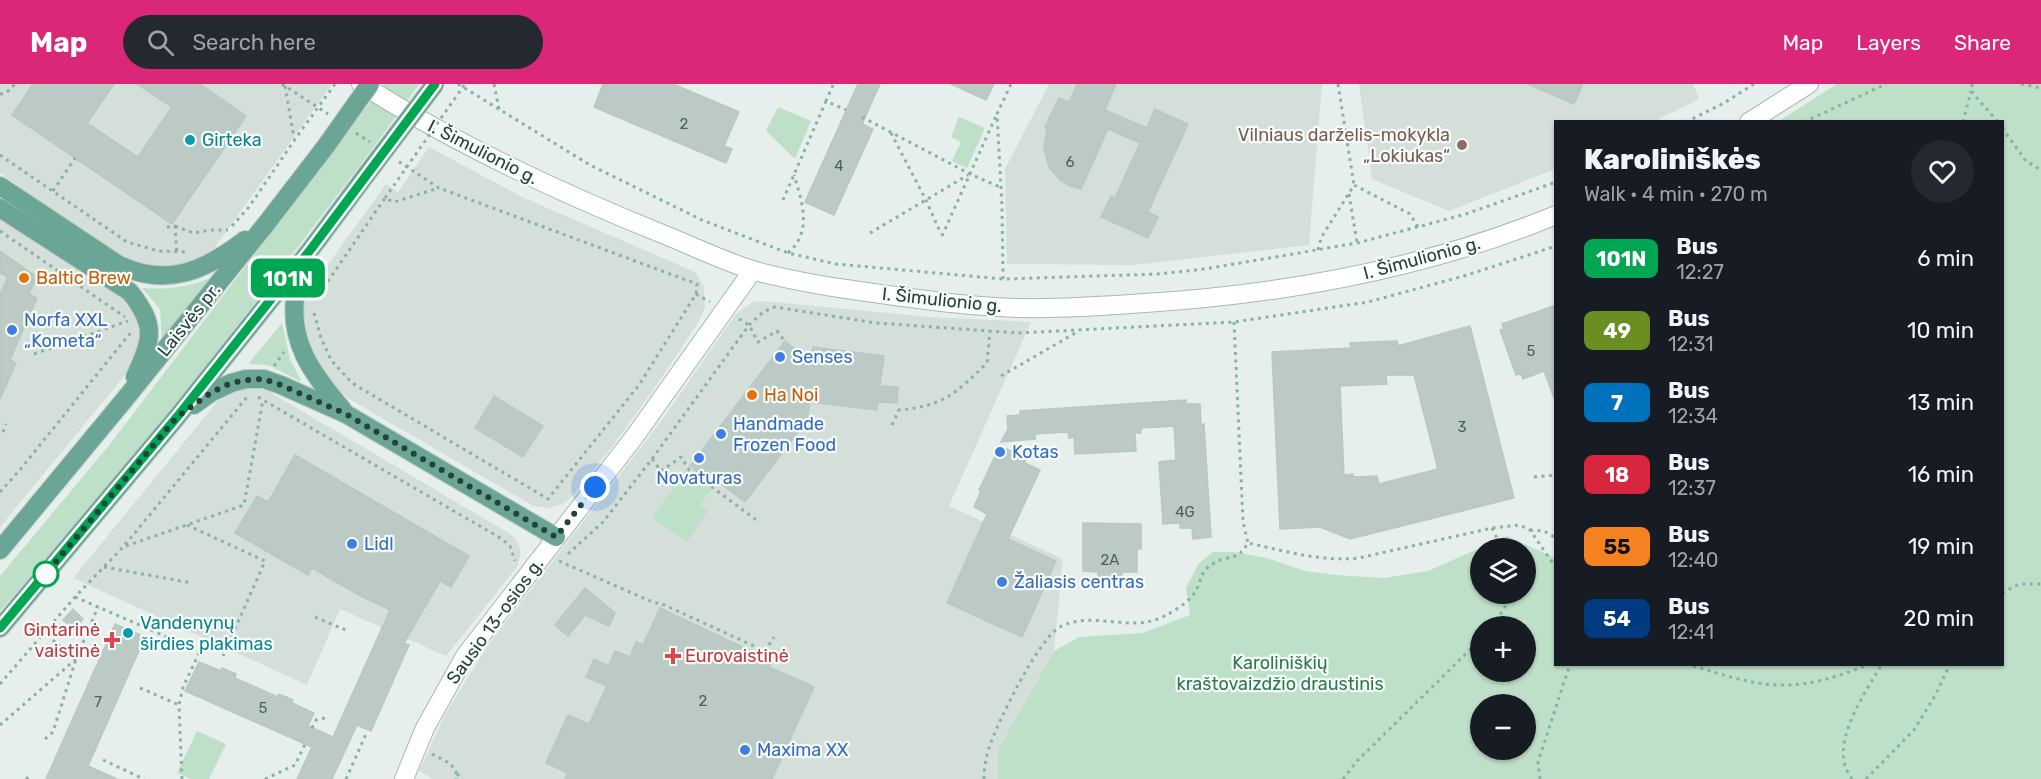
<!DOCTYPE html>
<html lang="en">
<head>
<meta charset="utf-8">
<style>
  body { margin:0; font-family:Rubik,sans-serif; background:#242831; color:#f1f3f6; height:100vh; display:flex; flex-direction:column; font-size:22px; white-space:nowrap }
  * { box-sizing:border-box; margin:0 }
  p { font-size:20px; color:#9ea1a6 }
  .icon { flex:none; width:33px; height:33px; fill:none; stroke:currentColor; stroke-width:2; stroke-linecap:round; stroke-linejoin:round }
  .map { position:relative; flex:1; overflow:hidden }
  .sheet { position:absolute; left:1554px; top:36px; width:450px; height:546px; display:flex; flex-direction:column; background:#171b24; border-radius:0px; box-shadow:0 2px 4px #0004 }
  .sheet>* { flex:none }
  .badge { padding:0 12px; border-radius:9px; font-size:21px; line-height:39px }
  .buttons { position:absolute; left:1470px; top:454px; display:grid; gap:12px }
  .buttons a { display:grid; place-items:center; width:66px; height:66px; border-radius:50%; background:#171b24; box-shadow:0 2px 4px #0004; font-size:30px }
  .you { position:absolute; width:30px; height:30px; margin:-15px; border:4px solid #fff; border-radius:50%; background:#1a73e8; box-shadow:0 0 0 9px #1a73e833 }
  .map>.badge { position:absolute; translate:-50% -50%; box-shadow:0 0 0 3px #fff }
  .round { display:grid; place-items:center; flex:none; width:63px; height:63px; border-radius:32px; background:#242831 }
  .overview { display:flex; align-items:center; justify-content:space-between; height:102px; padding:0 30px }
  h1 { font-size:28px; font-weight:800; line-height:45px }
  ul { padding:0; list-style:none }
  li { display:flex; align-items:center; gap:18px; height:72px; padding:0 30px }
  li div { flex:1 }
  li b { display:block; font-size:22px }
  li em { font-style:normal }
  li .badge { min-width:66px; font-weight:700; text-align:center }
  header { display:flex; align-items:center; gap:36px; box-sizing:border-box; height:84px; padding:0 30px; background:#db2777; color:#fff }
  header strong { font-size:28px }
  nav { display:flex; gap:33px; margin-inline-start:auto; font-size:21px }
  .search { width:420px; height:54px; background:#242831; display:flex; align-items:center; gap:15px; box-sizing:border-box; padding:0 21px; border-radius:33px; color:#9ea1a6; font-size:22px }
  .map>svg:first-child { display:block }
</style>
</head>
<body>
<header>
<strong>Map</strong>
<div class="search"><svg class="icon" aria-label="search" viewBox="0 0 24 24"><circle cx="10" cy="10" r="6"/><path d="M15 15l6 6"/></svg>Search here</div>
<nav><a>Map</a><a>Layers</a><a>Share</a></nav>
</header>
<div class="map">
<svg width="2041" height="695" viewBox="0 0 2041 695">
  <rect width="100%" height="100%" fill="#e6efeb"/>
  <g fill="#d4dfda">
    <path d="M0 0H329L331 1 213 166 192 180 149 183 118 172 0 89Z"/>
    <path d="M1047 0H1322L1309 161 1134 181 1007 180 1005 85 1048 2Z"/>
    <path d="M1359 0H1693L1699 15 1655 37 1556 38 1555 85 1449 127 1372 95Z"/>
    <path d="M429 63 522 113 695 188 704 203 705 223 699 237 658 299 614 360 575 409 567 417 559 421 549 424 533 422 351 316 327 299 304 250 302 223 306 211 386 100 398 108Z"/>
    <path d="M0 130 126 214 137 230 141 248V260L134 280 0 443Z"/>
    <path d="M763 217 930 233 1031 238 949 422 1063 475 1054 567 998 665V695H433L419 687 446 629 488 561 659 340 736 230 753 218Z"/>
    <path d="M249 303 268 307 507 448 515 454 520 464V473L517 483 446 572 340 525 307 601 73 494 217 318 235 306Z"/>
  </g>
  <g fill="#bfe0c8" fill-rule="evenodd">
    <path d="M384 0H419C380 56 338 110 297 164 202 289 104 410 0 527V492L111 359Z"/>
    <path d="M1837 0H2041V695H998V665L1054 567 1079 553 1142 549 1190 531 1186 504 1199 479 1213 468H1234L1267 474 1305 487 1336 491 1384 494 1428 487 1507 452 1555 474 1556 580H2002V38L1779 37ZM1480 465H1526V510H1480ZM1480 543H1526V588H1480ZM1480 621H1526V666H1480Z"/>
    <path d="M778 23 811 37 795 75 766 47Z"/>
    <path d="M959 33 985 44 967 84 952 77 961 58 951 53Z"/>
    <path d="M213 193 162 259 160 225 142 204C167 206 190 203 213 193Z"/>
    <path d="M282 239 290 275 301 296 300 297 268 281 248 280Z"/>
    <path d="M686 386 712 404 700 421 708 427 687 458 652 434Z"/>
    <path d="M197 647 226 660 209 695H191L177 689Z"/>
  </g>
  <g fill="#bbcac4" stroke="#b8c9c2" stroke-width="1.5" fill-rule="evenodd">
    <path d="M33 0H114L87 39 138 73 172 23 137 0H200L246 32 172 140 12 31Z"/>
    <path d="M603 0H673L739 28 724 62 732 65 726 79 594 23Z"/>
    <path d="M858 0H880L862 40 873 45 834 131 805 118Z"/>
    <path d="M951 0H994L986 16Z"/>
    <path d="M1077 0H1116L1105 26 1147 44 1155 25 1188 40 1148 128 1158 133 1148 154 1101 133 1111 112 1115 114 1140 59 1108 45 1081 105 1070 102 1061 97 1049 83 1044 64 1047 44 1045 43 1059 14 1069 18Z"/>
    <path d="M1528 0H1583L1574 20Z"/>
    <path d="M0 167 37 193 29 210 37 214 10 276 16 279 0 315V210L8 193 0 189Z"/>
    <path d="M1556 221V314H1554L1544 287 1523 295 1521 290 1516 291 1500 246 1504 245 1502 240Z"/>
    <path d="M1470 242 1514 414 1350 455 1320 443 1280 445 1272 268 1351 264 1350 259 1370 258 1397 257 1398 262ZM1386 291H1414L1438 385 1379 400 1377 392 1353 393V390L1344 391 1340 302 1387 300Z"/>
    <path d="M785 257 811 277 813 263 884 272 880 302 898 303 897 319 878 318 877 326 810 318 807 336 745 418 717 397 714 401 690 382Z"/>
    <path d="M494 312 543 342 523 373 475 344Z"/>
    <path d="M1186 316V320H1200L1201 341 1204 340 1211 453 1193 455 1192 444H1180V439L1163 440 1159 378 1176 376 1174 342 1141 344V349H1135L1136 367 1075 370 1074 353 1069 354 1068 348 1035 350V355L1001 358 1008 345 1007 332 1020 331V327Z"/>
    <path d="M1000 362 1026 374 1025 379 1040 386 1008 455 1056 477 1022 553 947 519 987 430 974 423 981 407 979 406Z"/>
    <path d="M295 371 469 472 451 503 440 497 404 559 409 561 371 647 357 641 332 695H297L312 663 185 607 199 578 221 587 222 584 236 590 235 594 278 613 279 610 293 616 292 619 314 629 308 642 333 653 390 526 359 511 312 484 308 491 235 449 257 412 268 418Z"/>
    <path d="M1083 439 1141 440V465H1137V488H1122V493H1098V488L1083 487Z"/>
    <path d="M585 504 615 529 609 542 585 531 568 552 555 541Z"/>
    <path d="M660 524 772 577 769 583 814 603 772 695H565L568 689 546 679 568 631 589 640 607 602 586 593 594 575 609 582 615 567 630 573 636 558 643 561Z"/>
    <path d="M73 525 83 535 74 545 63 536Z"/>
    <path d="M115 540 145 553 88 682 117 695H46Z"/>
  </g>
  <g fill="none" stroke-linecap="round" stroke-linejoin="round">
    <g stroke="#a8b8b2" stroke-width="20">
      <g id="tertiary">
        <path d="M361 0C457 61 560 109 665 151 695 163 727 179 759 188 801 199 845 205 888 211 932 217 976 223 1020 224 1062 225 1104 222 1145 219 1286 210 1425 185 1556 131"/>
        <path d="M1749 38 1809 0"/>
        <path d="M404 695 425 644 465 572 635 352 753 186"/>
      </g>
    </g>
    <g stroke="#c2cac8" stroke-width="20">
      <g id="primary">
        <path d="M0 102 119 181C168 204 206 186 245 156"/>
        <path d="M0 124 130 208C157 242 152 255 135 293"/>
        <path d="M305 181C302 189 297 199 296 208 287 257 313 291 343 326"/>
        <path d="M194 321 212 308 231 299 246 295H264L281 301 346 330 556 453"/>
        <path d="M0 466 125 315 266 140 326 62"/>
        <path d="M0 544 177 333 311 165 366 91"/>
      </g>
    </g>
    <g stroke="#86b3a5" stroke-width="3" stroke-dasharray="3 4.5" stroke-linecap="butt">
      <path d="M282 0 328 30"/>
      <path d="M458 0 590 81 702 136 788 169 836 180 1003 195 1157 190 1205 185 1357 159 1466 130 1556 98"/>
      <path d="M494 0 499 25"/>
      <path d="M1338 0 1354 101"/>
      <path d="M1972 0 1971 7 1998 38"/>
      <path d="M2021 0 2041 4"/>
      <path d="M833 1 826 17 846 26"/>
      <path d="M285 2 294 54"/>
      <path d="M0 10 6 9 15 0"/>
      <path d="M862 33 970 90 1000 103"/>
      <path d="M1686 38 1724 19 1754 0"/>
      <path d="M1804 38 1886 0"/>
      <path d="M1963 38 1971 7"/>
      <path d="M2002 44 2026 77 2041 86"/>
      <path d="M356 49 370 58"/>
      <path d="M891 49 926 116 941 150"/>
      <path d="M0 71 127 158 158 167 186 168"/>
      <path d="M53 107 75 74"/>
      <path d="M1349 110 1357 159"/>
      <path d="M783 116 826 17"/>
      <path d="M175 142 193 149 211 146H228"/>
      <path d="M232 142 249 123 298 51"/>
      <path d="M167 143 175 142 177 170"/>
      <path d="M0 147 125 233"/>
      <path d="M870 149 968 91"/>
      <path d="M942 152 996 32"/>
      <path d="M1318 166 1321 154 1354 101 1410 130 1418 143"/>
      <path d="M788 169C813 147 802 118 794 91"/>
      <path d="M1003 195 1002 122 997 30 1011 0"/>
      <path d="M60 200 64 193"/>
      <path d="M696 210 710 218"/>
      <path d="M315 216 385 114 394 118 439 104"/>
      <path d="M314 229 321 254 331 276 352 299 548 415 639 301 696 210 697 200 439 104 398 77"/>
      <path d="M739 235 749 241 758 258 777 247 783 255"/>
      <path d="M1234 238 1243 438 1248 459"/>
      <path d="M34 270 128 237"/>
      <path d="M274 282 284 268"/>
      <path d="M1001 292 1077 248"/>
      <path d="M258 313 502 455 510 462 515 477"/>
      <path d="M892 341 899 326C944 322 956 309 987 279L990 247"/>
      <path d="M3 348 6 340"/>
      <path d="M652 375 661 387 681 373 689 386 759 438"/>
      <path d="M1534 393 1556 391"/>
      <path d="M0 408 19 387 132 247"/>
      <path d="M187 441 265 477 223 572"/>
      <path d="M1492 444 1502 465"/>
      <path d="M1530 446 1544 447 1556 454"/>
      <path d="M126 462 244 421 263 316"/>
      <path d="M568 470 603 438 652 375 749 241 763 228 775 223 876 239 1018 249 1234 238 1368 218 1464 192 1556 162"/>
      <path d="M559 477 655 519H660L765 567 774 553"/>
      <path d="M104 483 192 499"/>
      <path d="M2002 509 2019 500H2041"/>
      <path d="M75 513 167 553"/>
      <path d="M315 533 348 547"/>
      <path d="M1492 543 1510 515 1511 510"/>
      <path d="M1686 580C1716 588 1749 601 1781 601 1811 602 1842 591 1870 580"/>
      <path d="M0 600 75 513 124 462 247 313"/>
      <path d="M140 604 179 621"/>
      <path d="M0 641 76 575 44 549"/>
      <path d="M312 644 316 636 329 633"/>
      <path d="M45 655 53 648 76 575 98 523"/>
      <path d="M432 670 451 680 457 690 456 695"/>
      <path d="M103 676 144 695"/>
      <path d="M457 690 463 695"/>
      <path d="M26 695 31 691"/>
      <path d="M182 695 179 621 183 603 202 563"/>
      <path d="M265 695 295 681 305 660"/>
      <path d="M346 695 366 650"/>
      <path d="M984 695C984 684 986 674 989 664 997 639 1039 554 1060 543 1090 527 1124 546 1155 536 1167 532 1189 519 1195 508 1203 495 1198 489 1214 479 1229 470 1236 479 1248 459 1285 467 1321 478 1359 474L1492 444 1520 441 1530 446 1556 484"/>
      <path d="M1343 695 1357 677 1480 556"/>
      <path d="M1540 695 1538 678 1570 580"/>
      <path d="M1852 695C1850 691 1846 686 1845 682 1836 650 1866 607 1882 580"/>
      <path d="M1866 695 1914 646 1936 610 1950 580"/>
    </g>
    <use href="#tertiary" stroke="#fff" stroke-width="18"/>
    <use href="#primary" stroke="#6aa596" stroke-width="18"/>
    <g stroke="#c2cac8" stroke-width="20" stroke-linecap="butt">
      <g id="primary-bridge">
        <path d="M326 62 370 0"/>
        <path d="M366 91 435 0"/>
      </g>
    </g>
    <g stroke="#86b3a5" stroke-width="3" stroke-dasharray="3 4.5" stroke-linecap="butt">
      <path d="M298 51 335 0"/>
      <path d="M385 114 465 0"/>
    </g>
    <use href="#primary-bridge" stroke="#6aa596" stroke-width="18"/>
  </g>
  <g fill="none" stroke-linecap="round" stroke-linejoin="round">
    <g stroke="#fff" stroke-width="14">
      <path id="line" d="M0 544 177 333 311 165 435 0"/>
    </g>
    <use href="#line" stroke="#00a651" stroke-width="9"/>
    <path stroke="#24423a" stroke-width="6" stroke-dasharray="0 10.8" d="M46 490 44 492 177 333 212 308 231 299 246 296 264 295 281 301 346 330 556 453 595 403"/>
  </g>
  <g fill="#0f9aa8" stroke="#f7fbf9" stroke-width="2">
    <circle cx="190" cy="56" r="6"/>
    <circle cx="128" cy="549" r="6"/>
  </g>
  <circle fill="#8d6e63" stroke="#f7fbf9" stroke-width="2" cx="1462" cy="61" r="6"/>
  <g fill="#e8710a" stroke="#f7fbf9" stroke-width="2">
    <circle cx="24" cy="194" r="6"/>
    <circle cx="752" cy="311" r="6"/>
  </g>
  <g fill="#3f7fe0" stroke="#f7fbf9" stroke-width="2">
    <circle cx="12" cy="246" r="6"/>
    <circle cx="780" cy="273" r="6"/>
    <circle cx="721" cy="350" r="6"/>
    <circle cx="1000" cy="368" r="6"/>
    <circle cx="699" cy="374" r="6"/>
    <circle cx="352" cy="460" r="6"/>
    <circle cx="1002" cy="498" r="6"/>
    <circle cx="745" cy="666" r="6"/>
  </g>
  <circle fill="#fff" stroke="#00a651" stroke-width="3" cx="46" cy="490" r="12"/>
  <g fill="#e0444e" stroke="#f7fbf9" stroke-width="2">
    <path d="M109 547h6v6h6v6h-6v6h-6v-6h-6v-6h6z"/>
    <path d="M670 563h6v6h6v6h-6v6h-6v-6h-6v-6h6z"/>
  </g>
  <g text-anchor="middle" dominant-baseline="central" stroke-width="4.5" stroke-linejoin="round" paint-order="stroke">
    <g font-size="15" fill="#4a645c">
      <text x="684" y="40">2</text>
      <text x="1070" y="78">6</text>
      <text x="839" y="82">4</text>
      <text x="1531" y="267">5</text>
      <text x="1462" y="343">3</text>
      <text x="1185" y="428">4G</text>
      <text x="1110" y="476">2A</text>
      <text x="703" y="617">2</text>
      <text x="98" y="618">7</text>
      <text x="263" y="624">5</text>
    </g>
    <g font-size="18" fill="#785e54" stroke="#f7fbf9" text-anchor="end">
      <text x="1450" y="51">Vilniaus darželis-mokykla<tspan x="1450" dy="21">„Lokiukas“</tspan></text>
    </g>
    <g font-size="18" fill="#0d838f" stroke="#f7fbf9" text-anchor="start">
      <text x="202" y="56">Girteka</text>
      <text x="140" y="539">Vandenynų<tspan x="140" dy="21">širdies plakimas</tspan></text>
    </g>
    <g font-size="18" fill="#24423a" stroke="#f7fbf9">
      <text transform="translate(483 68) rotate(27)">I. Šimulionio g.</text>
      <text transform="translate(1422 174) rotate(-15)">I. Šimulionio g.</text>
      <text transform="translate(942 216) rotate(6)">I. Šimulionio g.</text>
      <text transform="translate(189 236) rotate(-51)">Laisvės pr.</text>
      <text transform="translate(495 537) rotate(-54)">Sausio 13-osios g.</text>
    </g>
    <g font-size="18" fill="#c56008" stroke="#f7fbf9" text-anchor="start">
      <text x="36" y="194">Baltic Brew</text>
      <text x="764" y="311">Ha Noi</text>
    </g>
    <g font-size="18" fill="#366cbe" stroke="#f7fbf9" text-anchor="start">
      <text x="24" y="236">Norfa XXL<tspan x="24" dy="21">„Kometa“</tspan></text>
      <text x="792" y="273">Senses</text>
      <text x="733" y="340">Handmade<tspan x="733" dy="21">Frozen Food</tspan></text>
      <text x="1012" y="368">Kotas</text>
      <text x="699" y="394" text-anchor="middle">Novaturas</text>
      <text x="364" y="460">Lidl</text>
      <text x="1014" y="498">Žaliasis centras</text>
      <text x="757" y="666">Maxima XX</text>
    </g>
    <g font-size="18" fill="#be3a42" stroke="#f7fbf9" text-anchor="end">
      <text x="100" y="546">Gintarinė<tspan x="100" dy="21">vaistinė</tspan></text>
      <text x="685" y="572" text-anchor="start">Eurovaistinė</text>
    </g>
    <g font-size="18" fill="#2d7a4b" stroke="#f7fbf9">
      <text x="1280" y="579">Karoliniškių<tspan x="1280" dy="21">kraštovaizdžio draustinis</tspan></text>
    </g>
  </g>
</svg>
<div class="buttons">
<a><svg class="icon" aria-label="layers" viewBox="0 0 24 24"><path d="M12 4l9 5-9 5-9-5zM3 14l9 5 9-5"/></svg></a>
<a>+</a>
<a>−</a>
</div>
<div class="you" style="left:595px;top:403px"></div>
<b class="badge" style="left:288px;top:194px;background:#00a651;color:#fff">101N</b>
<section class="sheet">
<div class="overview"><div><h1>Karoliniškės</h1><p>Walk · 4 min · 270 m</p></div><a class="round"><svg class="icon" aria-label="heart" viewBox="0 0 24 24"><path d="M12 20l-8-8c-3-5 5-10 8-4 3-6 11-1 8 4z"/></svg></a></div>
<ul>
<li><span class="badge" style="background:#00a651;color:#fff">101N</span><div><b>Bus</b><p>12:27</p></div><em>6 min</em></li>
<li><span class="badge" style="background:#6b8e23;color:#fff">49</span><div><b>Bus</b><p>12:31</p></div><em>10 min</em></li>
<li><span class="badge" style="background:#0072bc;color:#fff">7</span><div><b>Bus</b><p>12:34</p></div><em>13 min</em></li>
<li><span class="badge" style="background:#d7263d;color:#fff">18</span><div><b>Bus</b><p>12:37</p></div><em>16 min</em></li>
<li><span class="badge" style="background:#f58220;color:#111">55</span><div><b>Bus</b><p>12:40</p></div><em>19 min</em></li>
<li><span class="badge" style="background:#003b80;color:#fff">54</span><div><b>Bus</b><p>12:41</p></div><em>20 min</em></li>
</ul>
</section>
</div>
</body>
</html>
